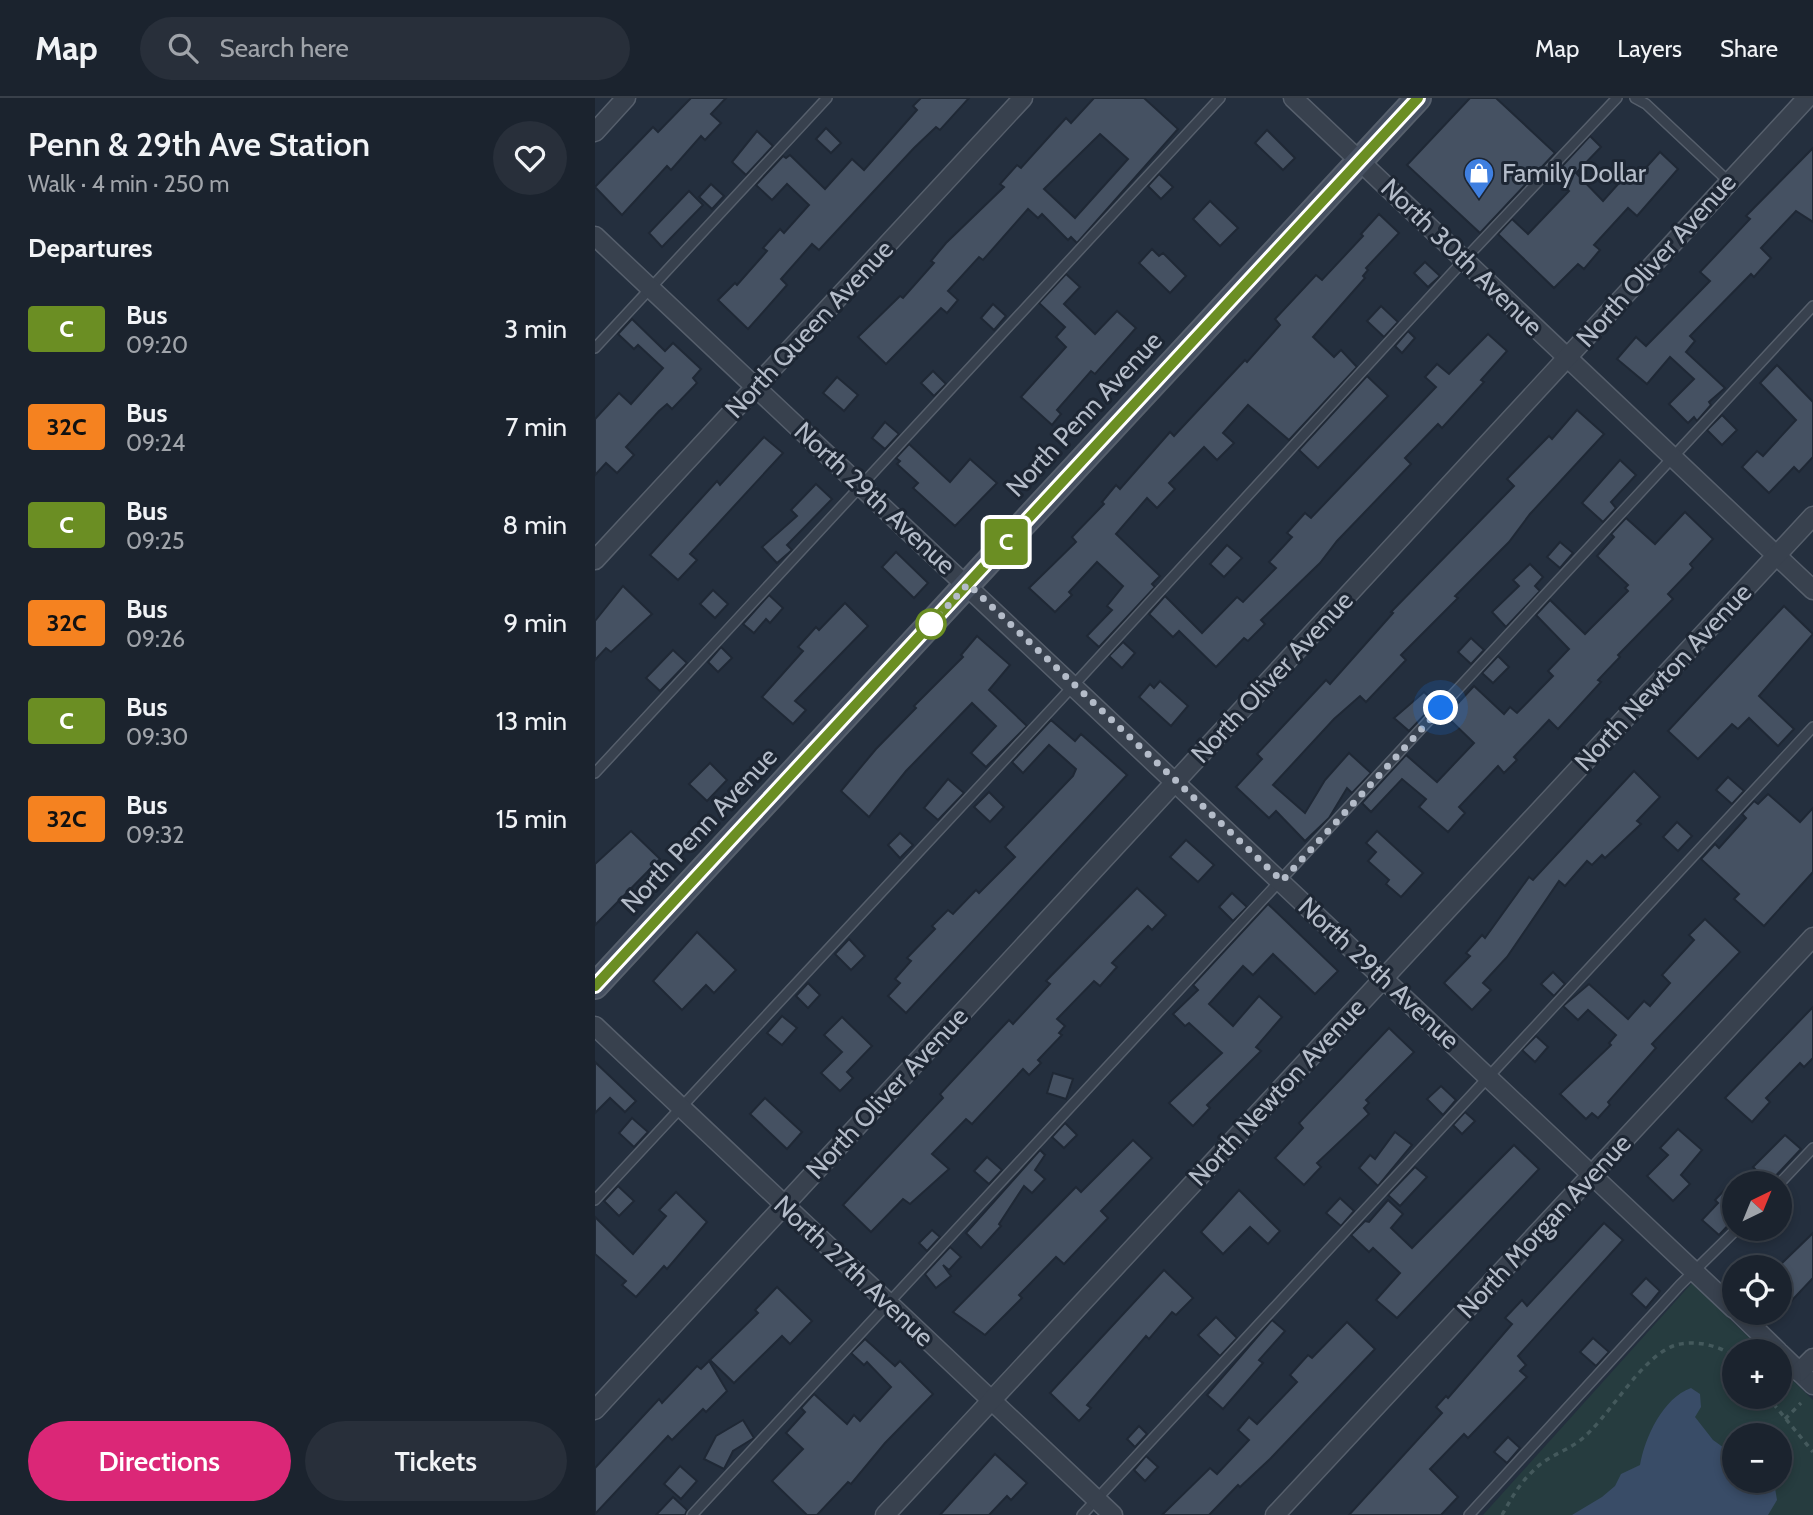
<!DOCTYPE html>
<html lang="en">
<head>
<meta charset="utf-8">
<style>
  body { margin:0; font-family:Cabin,sans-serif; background:#282f3a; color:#f1f3f6; height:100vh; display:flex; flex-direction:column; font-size:26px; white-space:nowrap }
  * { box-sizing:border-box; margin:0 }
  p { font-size:23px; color:#a0a4aa }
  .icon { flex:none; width:38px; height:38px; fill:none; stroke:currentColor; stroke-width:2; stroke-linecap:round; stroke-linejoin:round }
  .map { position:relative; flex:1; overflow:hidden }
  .drawer { display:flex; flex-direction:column; background:#1b232e; width:595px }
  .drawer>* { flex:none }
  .badge { padding:0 14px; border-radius:5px; font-size:24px; line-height:46px }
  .needle { width:46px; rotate:43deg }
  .buttons { position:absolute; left:1127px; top:1073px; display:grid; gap:14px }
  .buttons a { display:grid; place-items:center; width:70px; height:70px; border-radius:50%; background:#1b232e; box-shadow:0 4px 10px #0003,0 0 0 2px #39404a; font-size:35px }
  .you { position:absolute; width:35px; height:35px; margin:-18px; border:5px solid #fff; border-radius:50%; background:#1a73e8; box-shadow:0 0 0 10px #1a73e833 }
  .map>.badge { position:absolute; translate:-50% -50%; box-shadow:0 0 0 4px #fff }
  h2 { padding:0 28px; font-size:26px; line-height:63px }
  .round { display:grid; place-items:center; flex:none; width:74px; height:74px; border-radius:37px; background:#282f3a }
  .head { display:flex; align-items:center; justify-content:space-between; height:119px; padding:0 28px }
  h1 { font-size:33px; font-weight:600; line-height:52px }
  .button { display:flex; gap:14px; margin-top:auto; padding:14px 28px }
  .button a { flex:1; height:80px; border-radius:42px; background:#db2777; color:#fff; font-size:28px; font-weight:600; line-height:80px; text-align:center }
  .button a+a { background:#282f3a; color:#f1f3f6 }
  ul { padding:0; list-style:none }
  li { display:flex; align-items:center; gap:21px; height:98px; padding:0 28px }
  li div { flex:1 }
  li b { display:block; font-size:26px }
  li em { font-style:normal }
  li .badge { min-width:77px; font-weight:700; text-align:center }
  header { display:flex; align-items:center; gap:42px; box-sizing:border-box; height:98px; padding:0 35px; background:#1b232e; border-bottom:2px solid #39404a }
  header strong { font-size:33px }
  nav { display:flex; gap:38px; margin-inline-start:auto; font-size:24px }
  .search { width:490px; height:63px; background:#282f3a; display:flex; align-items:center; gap:18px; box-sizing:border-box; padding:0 24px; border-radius:38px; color:#a0a4aa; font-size:26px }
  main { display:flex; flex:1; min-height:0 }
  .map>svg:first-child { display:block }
</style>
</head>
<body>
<header>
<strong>Map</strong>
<div class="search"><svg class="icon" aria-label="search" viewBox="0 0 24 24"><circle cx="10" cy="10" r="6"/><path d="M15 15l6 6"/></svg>Search here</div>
<nav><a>Map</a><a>Layers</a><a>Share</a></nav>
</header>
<main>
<section class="drawer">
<div class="head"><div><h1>Penn &amp; 29th Ave Station</h1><p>Walk · 4 min · 250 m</p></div><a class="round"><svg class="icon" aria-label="heart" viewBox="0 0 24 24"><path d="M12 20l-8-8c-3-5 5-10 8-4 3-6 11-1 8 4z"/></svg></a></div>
<h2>Departures</h2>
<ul>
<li><span class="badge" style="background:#6b8e23;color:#fff">C</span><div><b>Bus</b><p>09:20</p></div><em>3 min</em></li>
<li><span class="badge" style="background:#f58220;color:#111">32C</span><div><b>Bus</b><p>09:24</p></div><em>7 min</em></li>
<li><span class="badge" style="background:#6b8e23;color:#fff">C</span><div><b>Bus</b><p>09:25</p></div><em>8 min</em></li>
<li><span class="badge" style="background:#f58220;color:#111">32C</span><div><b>Bus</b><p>09:26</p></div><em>9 min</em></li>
<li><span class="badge" style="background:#6b8e23;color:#fff">C</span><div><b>Bus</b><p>09:30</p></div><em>13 min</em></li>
<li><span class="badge" style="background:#f58220;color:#111">32C</span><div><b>Bus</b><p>09:32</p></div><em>15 min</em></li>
</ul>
<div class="button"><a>Directions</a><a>Tickets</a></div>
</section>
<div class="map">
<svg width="1218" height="1417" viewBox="0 0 1218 1417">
  <rect width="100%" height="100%" fill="#242f3e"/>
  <path fill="#263c3f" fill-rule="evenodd" d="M1097 1185 1168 1253H1139V1298H1185V1270L1218 1302V1417H888ZM1139 1337H1185V1382H1139Z"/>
  <path fill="#394c67" d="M1096 1290 1105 1296 1106 1309 1100 1319 1118 1342 1139 1357V1382L1179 1384 1182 1402 1173 1417H977L1007 1399 1020 1388 1026 1376 1045 1367C1050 1339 1068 1300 1096 1290Z"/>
  <g fill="#455162" stroke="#1f2835" stroke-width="2" fill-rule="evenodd">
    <path d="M96 0H131L116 16 126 25 110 42 106 38 76 72 72 68 27 117 0 89 58 29 63 34Z"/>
    <path d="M326 0H374L345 32 341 29 319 50 224 152 217 146 186 181 192 187 153 231 123 202 140 185 142 187 172 153 168 150 185 131 189 135 214 107 192 86 177 102 161 87 188 58 191 60 195 57 230 91 257 61 269 72 322 12 318 8Z"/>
    <path d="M499 0H549L583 31 482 145 476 139 473 142 447 116 443 120 433 111 388 162 384 159 353 193 363 202 352 215 346 210 291 266 263 239 305 198 308 200 339 165 336 163 351 145 409 89 405 86 422 67 426 70 471 20 476 25ZM505 36 533 61 480 120 449 91Z"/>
    <path d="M875 0H901L960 55 885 135 812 67Z"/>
    <path d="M231 30 246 45 236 55 221 41Z"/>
    <path d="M672 32 700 60 688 72 660 45Z"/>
    <path d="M162 33 178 48 151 77 137 64Z"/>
    <path d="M995 38 1006 49 981 75 1008 103 1033 75 1040 82 1065 54 1083 71 1042 118 1033 110 999 147 1005 152 989 171 983 166 959 190 903 136 917 121 933 136 974 93 958 78Z"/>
    <path d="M1218 50V124L1201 113 1166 150 1176 160 1159 179 1156 176 1095 238 1100 243 1091 254 1130 290 1114 304 1116 307 1102 323 1099 319 1093 325 1074 306 1099 281 1075 259 1052 286 1022 261 1041 239 1051 248 1115 183 1105 174 1155 121 1151 118Z"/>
    <path d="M564 76 578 89 566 101 553 88Z"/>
    <path d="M116 86 129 98 117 111 104 99Z"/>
    <path d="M94 93 108 107 67 149 54 135Z"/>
    <path d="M615 103 643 130 625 148 598 121Z"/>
    <path d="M784 116 804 135 771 170 773 172 768 178 770 180 718 239 739 259 746 252 762 269 694 342 653 307 628 335 639 345 622 362 609 349 574 385 580 391 562 410 552 400 521 436 565 478 557 486 560 489 504 549 492 538 517 512 512 508 528 488 502 464 474 494 477 497 460 514 434 490 481 444 477 439 509 406 507 404 521 387 525 391 575 334 579 338 650 262 652 264 685 227 680 221 721 177 727 182 768 138 766 136Z"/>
    <path d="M557 151 564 158 568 155 591 178 575 195 544 165Z"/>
    <path d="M830 164 845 178 833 189 819 175Z"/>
    <path d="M471 176 485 189 469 206 500 236 522 213 541 230 500 276 496 273 462 312 466 316 457 327 426 299 471 249 461 239 470 229 444 205Z"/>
    <path d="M398 206 411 218 399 232 386 220Z"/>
    <path d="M786 208 803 224 789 239 772 223Z"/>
    <path d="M37 221 70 253 78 245 106 271 98 280 102 285 77 311 72 306 64 313 31 349 39 357 22 375 11 365 0 377V321L24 295 36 306 68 270 43 247 39 251 23 236Z"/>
    <path d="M813 233 820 240 807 255 800 248Z"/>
    <path d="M893 236 912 253 886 282 889 284 847 330 843 326 810 360 816 366 742 443 725 465 666 522 670 526 653 543 649 540 621 569 584 533 578 539 554 516 570 498 607 535 642 499 648 504 681 470 674 464 697 439 692 435 710 415 716 420 841 289 830 279 842 266 854 276Z"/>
    <path d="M1182 267 1218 304V359L1204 374 1199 369 1174 395 1147 369 1162 353 1168 358 1201 322 1165 285Z"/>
    <path d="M338 273 351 286 339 298 326 285Z"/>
    <path d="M772 278 793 298 723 370 704 352Z"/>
    <path d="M242 279 263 297 249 313 228 295Z"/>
    <path d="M982 312 1009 336 935 416 914 444 860 498 863 500 806 557 811 562 771 604 765 598 739 621 678 687 710 715 730 682 754 655 776 675 757 695 752 690 734 720 710 743 681 713 674 720 641 689 667 661 662 656 731 582 735 586 798 515 796 514 919 388 912 381 954 338 957 341Z"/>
    <path d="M1127 317 1142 332 1127 347 1112 332Z"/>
    <path d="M290 324 304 336 290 351 277 340Z"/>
    <path d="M169 339 188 355 95 456 102 462 83 482 55 457 122 383 125 387Z"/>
    <path d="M314 346 355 384 375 361 402 385 360 428 318 390 323 385 302 366 305 363 301 360Z"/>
    <path d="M1025 362 1041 377 1016 404 1021 410 1008 424 987 405Z"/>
    <path d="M221 386 237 401 192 447 197 452 182 465 167 449 202 418 196 412Z"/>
    <path d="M1090 414 1118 441 1095 466 1098 470 1073 496 1078 501 1023 557 1025 559 1003 582 1006 584 963 631 954 622 919 659 922 662 909 675 903 668 864 709 870 715 853 734 824 709 831 701 807 681 776 714 767 705 811 657 842 684 879 645 851 618 879 588 909 616 915 609 922 615 958 578 953 573 974 551 941 517 955 502 990 536 1033 493 1030 490 1033 487 1002 458 1019 439 1016 436 1031 420 1060 446Z"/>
    <path d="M965 444 978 455 965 470 952 459Z"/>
    <path d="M632 447 647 460 629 479 615 466Z"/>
    <path d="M301 454 333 485 319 500 287 469Z"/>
    <path d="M935 466 948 479 940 488 945 493 911 529 897 514 924 488 918 482Z"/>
    <path d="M28 488 57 516 16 554 11 550 0 562V523Z"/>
    <path d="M118 492 133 506 120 520 105 506Z"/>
    <path d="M174 497 188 510 175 525 171 521 159 535 148 526Z"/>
    <path d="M250 505 273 528 200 603 211 612 198 626 167 599 208 553 203 549 221 529 224 532Z"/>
    <path d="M1189 508 1218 536 1164 598 1199 631 1183 648 1154 620 1143 631 1137 626 1103 661 1073 633Z"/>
    <path d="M382 538 415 567 394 592 432 628 391 669 376 655 401 628 377 605 311 673 274 719 246 693 281 651 321 610 319 608 368 559 366 557Z"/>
    <path d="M876 540 889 552 876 566 863 554Z"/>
    <path d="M528 544 540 555 527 570 514 558Z"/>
    <path d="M126 549 137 560 123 574 113 564Z"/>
    <path d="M78 552 92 565 65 593 51 580Z"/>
    <path d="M903 558 914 569 898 585 887 575Z"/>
    <path d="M565 583 593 608 576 628 544 599 555 586 559 590Z"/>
    <path d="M829 594 841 605 814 633 799 620Z"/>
    <path d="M456 622 480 643 486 636 532 677 311 915 293 898 305 885 300 881 316 863 312 860 340 831 337 828 353 812 358 816 381 792 384 795 420 759 410 749 478 678 481 671 454 647 428 675 417 664Z"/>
    <path d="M115 665 132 682 112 703 94 686Z"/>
    <path d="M1039 673 1065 699 1042 723 1046 726 1010 760 1007 757 997 767 992 763 970 788 964 783 912 859 888 885 896 892 877 912 849 885 875 858 871 855 887 837 890 840 934 779 938 782Z"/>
    <path d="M1133 679 1149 693 1137 706 1121 692Z"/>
    <path d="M353 681 369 695 343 722 329 710Z"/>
    <path d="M394 694 409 709 395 724 379 709Z"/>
    <path d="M1173 696 1205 724 1218 710V774L1169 828 1139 801 1144 796 1106 761 1120 746 1124 750 1151 720 1147 716 1159 703 1163 706Z"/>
    <path d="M1082 724 1097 738 1083 753 1068 739Z"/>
    <path d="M36 733 65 761 0 827V766Z"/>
    <path d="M782 733 828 775 806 799 791 786 794 782 773 763 781 754 771 745Z"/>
    <path d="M305 735 318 747 305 760 293 747Z"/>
    <path d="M591 742 619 767 603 784 575 759Z"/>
    <path d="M542 790 571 817 557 832 553 828 517 865 522 869 505 888 499 883 462 921 470 928 464 935 467 937 443 962 446 965 434 977 428 971 377 1026 371 1021 337 1056 354 1071 315 1106 308 1101 276 1134 248 1107 348 1000 345 996 397 940 414 922 418 926 455 886 451 883Z"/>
    <path d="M637 795 652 809 638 823 624 809Z"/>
    <path d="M673 806 743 873 720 896 678 856 658 877 648 868 614 906 638 928 664 898 687 919 661 949 666 953 612 1007 615 1010 598 1028 574 1005 627 955 594 925 590 928 578 916 603 892 598 887Z"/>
    <path d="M1110 821 1145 854 1057 946 1061 950 1013 1004 1015 1007 1003 1020 997 1015 991 1021 965 996 1016 947 1014 945 1021 937 993 912 983 922 968 908 994 886 1033 921 1049 903 1055 908 1075 885 1067 877 1099 842 1094 837Z"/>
    <path d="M102 834 141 872 119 895 111 887 87 912 58 883Z"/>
    <path d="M254 841 270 858 256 872 240 856Z"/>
    <path d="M958 874 970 886 959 898 946 886Z"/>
    <path d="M213 885 225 897 213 910 201 898Z"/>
    <path d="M1218 909V960L1209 969 1205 965 1171 1000 1175 1004 1157 1024 1130 1000Z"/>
    <path d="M187 918 202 930 187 947 172 935Z"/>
    <path d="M247 919 277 948 252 974 258 980 245 993 226 975 247 954 229 937Z"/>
    <path d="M794 930 819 954 771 1002 774 1005 769 1010 774 1016 722 1065 726 1069 709 1087 680 1060 708 1030 704 1025Z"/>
    <path d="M941 938 953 949 940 964 927 952Z"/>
    <path d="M0 964 41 1003 30 1014 15 1000 0 1015Z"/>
    <path d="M458 975 478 981 471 1001 452 995Z"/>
    <path d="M846 988 861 1002 848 1017 832 1001Z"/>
    <path d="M170 1000 207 1034 192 1051 155 1016Z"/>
    <path d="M870 1014 880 1023 867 1036 858 1027Z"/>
    <path d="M37 1020 53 1034 39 1049 24 1035Z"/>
    <path d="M470 1025 482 1037 469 1050 457 1039Z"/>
    <path d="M1083 1031 1107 1052 1086 1077 1095 1086 1078 1103 1052 1078 1073 1057 1065 1050Z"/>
    <path d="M800 1034 817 1047 783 1088 764 1070 775 1057 780 1061Z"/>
    <path d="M1190 1037 1206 1051 1174 1085 1158 1069Z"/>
    <path d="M538 1042 557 1060 506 1113 513 1120 469 1166 461 1159 424 1197 427 1200 390 1237 358 1214 481 1089 486 1094Z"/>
    <path d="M919 1047 944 1071 802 1220 781 1202 805 1175 778 1150 774 1154 756 1137 770 1123 774 1124 793 1102 808 1116 796 1130 817 1150Z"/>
    <path d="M445 1052 450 1057 440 1072 450 1081 437 1095 429 1088 404 1126 406 1128 386 1150 371 1135Z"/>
    <path d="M392 1059 407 1072 394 1086 379 1073Z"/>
    <path d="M820 1069 832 1079 805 1108 793 1097Z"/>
    <path d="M1139 1082V1121L1124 1137 1107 1122 1123 1105 1120 1102Z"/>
    <path d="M23 1088 39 1103 24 1118 9 1103Z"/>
    <path d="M644 1092 685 1133 673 1146 655 1129 628 1156 606 1134Z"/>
    <path d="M81 1094 112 1124 72 1171 69 1168 41 1199 27 1187 31 1183 0 1156V1119L38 1156 71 1118 64 1112Z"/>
    <path d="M745 1100 759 1113 746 1128 731 1115Z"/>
    <path d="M1009 1125 1028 1142 923 1258 931 1267 925 1273 932 1279 873 1340 869 1336 835 1371 863 1399 846 1417H754L847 1315 841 1309 851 1298 853 1300 917 1226 910 1220 927 1202 932 1208Z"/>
    <path d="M337 1132 345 1139 332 1153 324 1145Z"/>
    <path d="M1218 1135V1180L1185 1215V1167Z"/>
    <path d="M355 1149 366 1159 354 1172 348 1167 356 1178 341 1190 330 1176Z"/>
    <path d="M569 1172 598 1200 581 1217 577 1214 554 1241 551 1238 492 1307 496 1310 484 1323 455 1295Z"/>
    <path d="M1051 1180 1065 1193 1051 1210 1036 1196Z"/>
    <path d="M182 1189 217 1223 195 1246 187 1238 139 1285 115 1262 163 1215 160 1212Z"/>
    <path d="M621 1219 642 1240 625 1258 603 1237Z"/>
    <path d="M677 1222 690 1233 664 1262 668 1265 628 1311 612 1297Z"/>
    <path d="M752 1224 780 1251 675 1361 645 1389 643 1387 614 1417H567L615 1370 622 1376 654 1342 643 1332 654 1319 662 1326 702 1284 695 1277 713 1257 717 1260Z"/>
    <path d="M998 1240 1014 1254 1001 1268 985 1254Z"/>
    <path d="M270 1241 300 1268 305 1263 338 1296 290 1345 256 1386 253 1384 222 1417H212L177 1383 208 1351 191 1335 210 1314 206 1310 219 1296 252 1326 259 1317 265 1323 296 1289 272 1264 269 1267 256 1255Z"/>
    <path d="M114 1263 132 1293 111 1314 108 1311 77 1342 73 1338 0 1416V1370L64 1301 67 1305 102 1268 106 1271Z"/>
    <path d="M148 1322 159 1340 138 1353 129 1371 109 1361 121 1338Z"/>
    <path d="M544 1328 552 1336 540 1349 532 1341Z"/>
    <path d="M913 1339 925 1350 912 1365 899 1354Z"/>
    <path d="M400 1356 432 1385 416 1402 412 1398 394 1417H345Z"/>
    <path d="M551 1358 563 1369 550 1383 539 1372Z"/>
    <path d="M85 1368 102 1383 86 1401 69 1386Z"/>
    <path d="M78 1399 92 1412 90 1417H61Z"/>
  </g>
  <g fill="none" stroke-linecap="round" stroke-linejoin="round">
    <g stroke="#565f6c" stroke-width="12">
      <g id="lane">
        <path d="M1040 0 1051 6 1133 83"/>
        <path d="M0 250 232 0"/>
        <path d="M0 675 625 0"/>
        <path d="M1185 1085 1218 1050"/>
        <path d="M0 1102 465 602 870 161 1022 0"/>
        <path d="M97 1417 1218 208"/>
        <path d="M487 1417 1218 629"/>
        <path d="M874 1417 1085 1187 1143 1130"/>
      </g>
    </g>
    <g stroke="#565f6c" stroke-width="21">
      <g id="street">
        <path d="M698 0 1218 492"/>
        <path d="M0 34 31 0"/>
        <path d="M0 138 1139 1211"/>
        <path d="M0 462 428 0"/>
        <path d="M0 928 518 1417"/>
        <path d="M1143 1214 1183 1253"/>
        <path d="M1185 1255 1218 1287"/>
        <path d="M1204 1274 1218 1260"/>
        <path d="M0 1312 1212 0"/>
        <path d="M290 1417 1218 418"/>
        <path d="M680 1417 1218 839"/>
      </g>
    </g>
    <g stroke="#565f6c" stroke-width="28">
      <path id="secondary" d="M0 888 823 0"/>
    </g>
    <g stroke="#44595c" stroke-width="3.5" stroke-dasharray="5 5" stroke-linecap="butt">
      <path d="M1172 1298 1218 1354"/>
      <path d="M1190 1321 1206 1305"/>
      <path d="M907 1417C916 1401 924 1386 938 1373 951 1359 967 1355 983 1344 1013 1322 1044 1261 1078 1248 1097 1241 1123 1247 1139 1258"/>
    </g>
    <use href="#lane" stroke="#38414e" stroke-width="9"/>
    <use href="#street" stroke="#38414e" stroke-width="18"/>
    <use href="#secondary" stroke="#465061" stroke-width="24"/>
  </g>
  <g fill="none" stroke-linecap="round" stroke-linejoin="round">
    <g stroke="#fff" stroke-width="16">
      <path id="line" d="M0 888 823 0"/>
    </g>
    <use href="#line" stroke="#6b8e23" stroke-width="10"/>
    <path stroke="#b4bcc9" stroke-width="7" stroke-dasharray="0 12.6" d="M336 526 373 486 687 783 846 610"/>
  </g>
  <defs>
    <g id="shop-pin" transform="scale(1.575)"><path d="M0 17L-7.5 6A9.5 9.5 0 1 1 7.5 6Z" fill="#3f7fe0" stroke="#1d2633"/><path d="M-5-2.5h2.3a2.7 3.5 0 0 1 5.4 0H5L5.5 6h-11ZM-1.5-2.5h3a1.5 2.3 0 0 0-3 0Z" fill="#fff"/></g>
  </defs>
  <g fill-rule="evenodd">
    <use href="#shop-pin" x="884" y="75"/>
  </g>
  <circle fill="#fff" stroke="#6b8e23" stroke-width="3.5" cx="336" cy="526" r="14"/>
  <g text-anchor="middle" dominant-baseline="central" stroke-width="6" stroke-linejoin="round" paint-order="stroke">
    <g font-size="26" fill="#b4bcc9" stroke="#1d2633" text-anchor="start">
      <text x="907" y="75">Family Dollar</text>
    </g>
    <g font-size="26" fill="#b4bcc9" stroke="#1d2633">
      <text transform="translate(867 159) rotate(44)">North 30th Avenue</text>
      <text transform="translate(1061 162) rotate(-48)">North Oliver Avenue</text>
      <text transform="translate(214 231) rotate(-47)">North Queen Avenue</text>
      <text transform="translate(489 316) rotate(-47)">North Penn Avenue</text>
      <text transform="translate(280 400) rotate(43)">North 29th Avenue</text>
      <text transform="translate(677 579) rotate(-47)">North Oliver Avenue</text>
      <text transform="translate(1068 579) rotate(-47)">North Newton Avenue</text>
      <text transform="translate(104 732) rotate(-47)">North Penn Avenue</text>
      <text transform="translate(784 875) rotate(43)">North 29th Avenue</text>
      <text transform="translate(682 994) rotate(-47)">North Newton Avenue</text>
      <text transform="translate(292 995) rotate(-47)">North Oliver Avenue</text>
      <text transform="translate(949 1128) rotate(-47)">North Morgan Avenue</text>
      <text transform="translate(259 1173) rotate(43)">North 27th Avenue</text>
    </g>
  </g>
</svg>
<div class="buttons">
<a><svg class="needle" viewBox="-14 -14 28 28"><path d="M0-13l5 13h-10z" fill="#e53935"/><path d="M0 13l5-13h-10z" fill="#a0a4aa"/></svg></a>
<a><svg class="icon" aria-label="locate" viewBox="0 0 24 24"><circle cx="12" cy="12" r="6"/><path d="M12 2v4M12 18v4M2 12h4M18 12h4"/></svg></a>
<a>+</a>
<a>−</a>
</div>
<div class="you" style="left:846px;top:610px"></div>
<b class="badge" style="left:411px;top:444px;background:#6b8e23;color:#fff">C</b>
</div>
</main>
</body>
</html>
